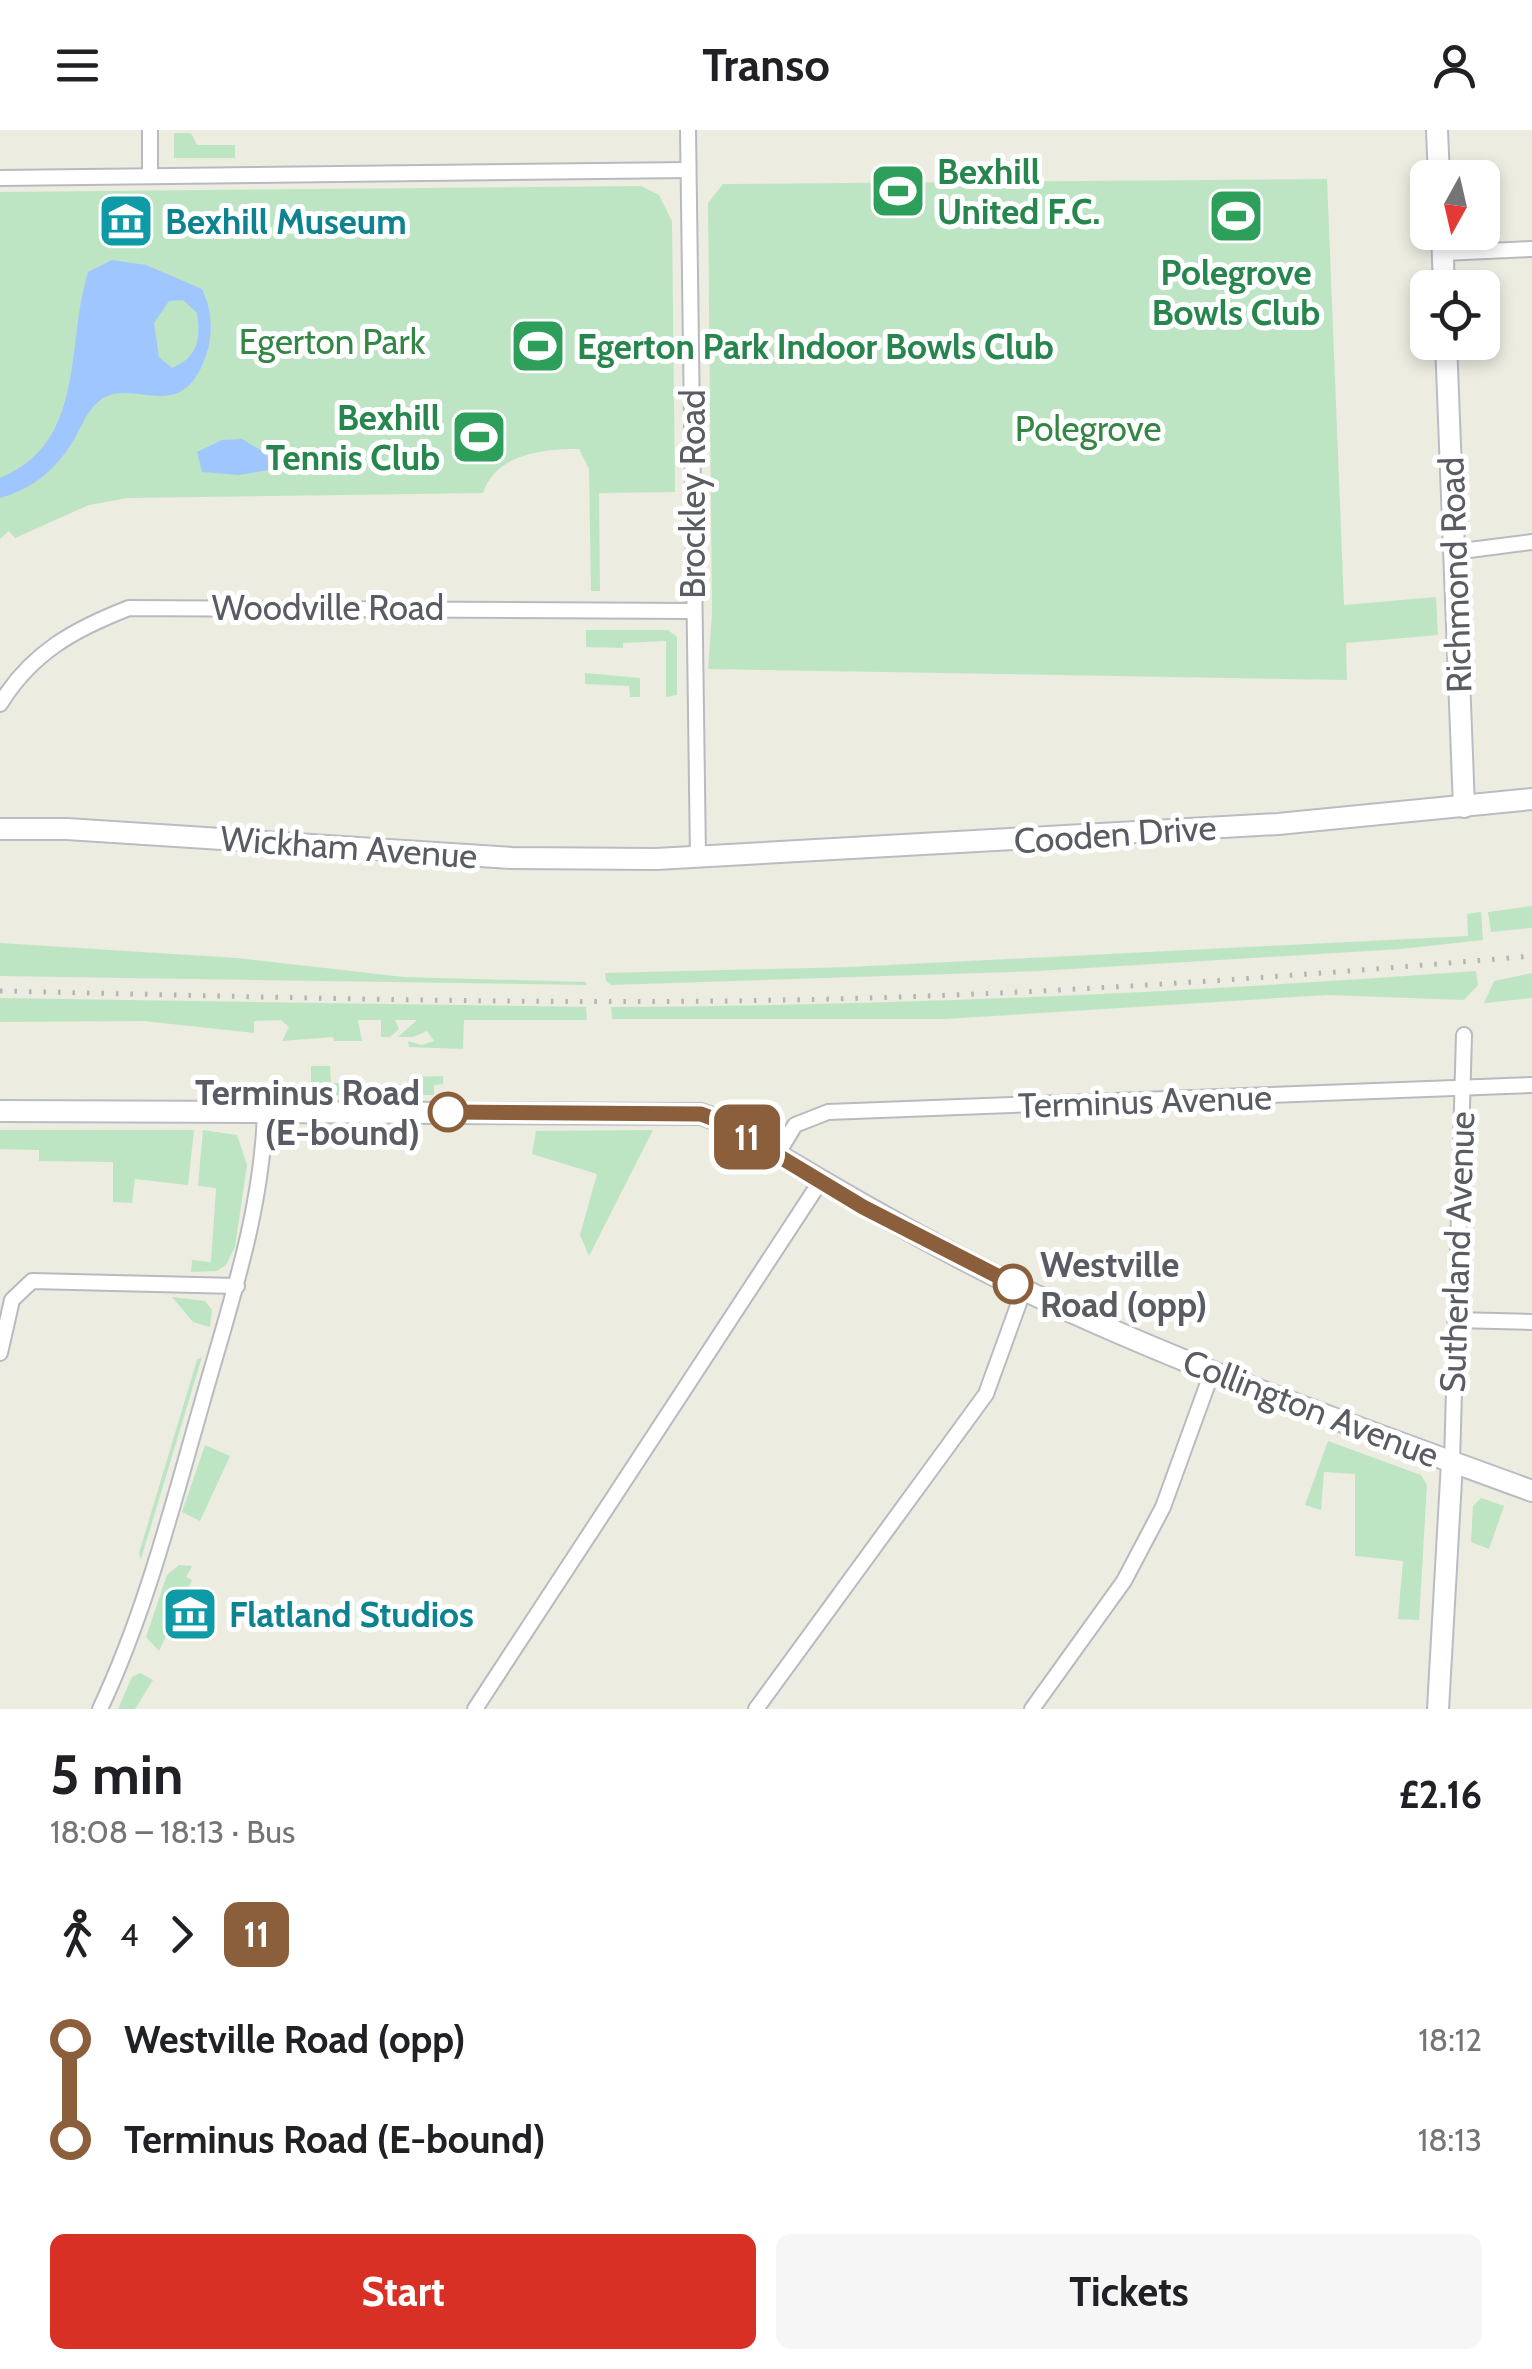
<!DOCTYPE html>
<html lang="en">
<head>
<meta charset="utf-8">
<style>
  body { margin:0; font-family:Cabin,sans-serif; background:#f6f6f6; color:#202124; height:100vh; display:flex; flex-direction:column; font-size:38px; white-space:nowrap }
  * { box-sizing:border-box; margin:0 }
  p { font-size:32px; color:#757577 }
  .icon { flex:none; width:55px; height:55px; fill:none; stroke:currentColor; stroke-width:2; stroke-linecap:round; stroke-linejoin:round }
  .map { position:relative; height:1579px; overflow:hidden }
  .details { display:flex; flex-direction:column; background:#fff; flex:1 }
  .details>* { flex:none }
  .badge { padding:0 20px; border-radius:15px; font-size:35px; line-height:65px }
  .needle { width:65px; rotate:188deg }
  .buttons { position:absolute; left:1410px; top:30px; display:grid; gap:20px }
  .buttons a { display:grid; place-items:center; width:90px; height:90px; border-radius:15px; background:#fff; box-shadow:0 5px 15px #0003; font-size:50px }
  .map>.badge { position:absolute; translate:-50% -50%; box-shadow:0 0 0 5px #fff }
  .legs { display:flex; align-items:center; gap:15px; height:110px; padding:0 50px; font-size:32px }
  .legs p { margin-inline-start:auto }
  .head { display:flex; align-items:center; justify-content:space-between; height:170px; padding:0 50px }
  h1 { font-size:55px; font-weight:800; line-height:75px }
  .cta { display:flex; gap:20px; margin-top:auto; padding:20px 50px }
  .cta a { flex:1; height:115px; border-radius:15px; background:#d93025; color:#fff; font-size:40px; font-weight:800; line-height:115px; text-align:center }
  .cta a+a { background:#f6f6f6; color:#202124 }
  ul { padding:0 50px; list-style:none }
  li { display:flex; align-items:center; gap:35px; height:100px; font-size:38px }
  li i { display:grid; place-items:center; width:15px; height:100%; margin:0 12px; background:currentColor }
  li i::after { content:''; width:25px; height:25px; margin:-12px; border:8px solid; border-radius:50%; background:#fff }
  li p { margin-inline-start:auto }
  li:first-child i { background:linear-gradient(#0000 50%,currentColor 0) }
  li:last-child i { background:linear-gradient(currentColor 50%,#0000 0) }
  header { display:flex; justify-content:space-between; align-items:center; height:130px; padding:0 50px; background:#fff; font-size:45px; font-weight:800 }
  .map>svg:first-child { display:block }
</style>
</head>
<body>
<header><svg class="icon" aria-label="menu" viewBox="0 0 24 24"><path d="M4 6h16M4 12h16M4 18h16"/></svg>Transo<svg class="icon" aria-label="person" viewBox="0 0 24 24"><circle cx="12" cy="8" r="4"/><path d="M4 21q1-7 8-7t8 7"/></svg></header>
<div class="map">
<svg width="1532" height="1579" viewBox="0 0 1532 1579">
  <rect width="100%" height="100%" fill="#edece1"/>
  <g fill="#bde5c3">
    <path d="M174 3H191L197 15H235V28H174Z"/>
    <path d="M1327 49 1344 475 1436 467 1438 505 1346 513 1347 550 708 539 712 482 708 73 723 54Z"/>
    <path d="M641 56 659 65 672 91 675 362 599 363 600 461H591L589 339 579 319C542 319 496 324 483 363L128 368 89 375 15 408 9 401 0 409V62Z"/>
    <path d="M586 500H668L677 507V565L666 567V511L623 513V518L586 517Z"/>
    <path d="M585 543 640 548V567H630L629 556 585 554Z"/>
    <path d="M1532 776V798L1491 802 1488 782Z"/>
    <path d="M1481 782 1483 810 1401 819 1038 841 611 855 606 851 605 843 850 837 1468 806 1467 784Z"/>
    <path d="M0 813 237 828 404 847 586 852V855L0 846Z"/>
    <path d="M1476 841 1478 855 1464 870 1327 865 945 889H612L611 877C901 876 1188 862 1476 841Z"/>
    <path d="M1532 843V868L1484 873 1494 851Z"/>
    <path d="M0 868 586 877 587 890H464L463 919 409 917 408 911 421 915 434 911 427 901 413 907H398L417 890H395L399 899 390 907H381V890H358L362 911H334L333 907 282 911 289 897 281 890 254 891V903L144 891 0 892Z"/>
    <path d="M311 936H330L331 953H359V965L283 966V953H311Z"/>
    <path d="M443 946V954L434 955V965H379V954H407L408 947Z"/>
    <path d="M0 1000H194L188 1055 135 1049 132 1073 113 1072V1032L39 1031V1020L0 1019Z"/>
    <path d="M203 1000 237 1005 247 1035 235 1117 226 1135 217 1141 191 1142 192 1130 211 1132 216 1058 198 1056Z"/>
    <path d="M653 1000 589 1126 580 1105 597 1044 532 1024 536 1001Z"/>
    <path d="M172 1167 205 1171 212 1180 210 1197 193 1192Z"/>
    <path d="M202 1227 141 1429 139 1423 197 1230Z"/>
    <path d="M1328 1311 1421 1345 1427 1355 1419 1490 1398 1489 1403 1431 1355 1426V1344L1324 1342 1321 1380 1305 1375Z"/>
    <path d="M205 1315 230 1326 200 1391 182 1382Z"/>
    <path d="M1481 1368 1504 1376 1489 1419 1471 1412 1473 1376Z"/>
    <path d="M179 1435 192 1436 186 1447 192 1450 159 1521 146 1507 167 1445Z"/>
    <path d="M140 1543 153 1550 135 1579H118L132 1547Z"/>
  </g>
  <g fill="#9fc6ff" fill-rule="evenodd">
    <path d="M112 130 146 135 202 159C211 177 213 199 208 219 183 304 131 241 97 273 87 282 82 295 76 306 58 338 35 358 0 368V348C87 312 65 217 88 142ZM183 170 197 183C201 209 198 227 172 238L159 227 154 193 169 171Z"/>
    <path d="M242 309 267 324 270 340 239 345 202 342 197 322 222 310Z"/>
  </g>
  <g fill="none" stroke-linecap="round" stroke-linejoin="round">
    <g stroke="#b9bac0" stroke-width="18">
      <g id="street">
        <path d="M688 0 698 728"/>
        <path d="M150 46V0"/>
        <path d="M0 48 688 40"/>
        <path d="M1442 123 1532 119"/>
        <path d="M1454 422 1532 412"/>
        <path d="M0 574C32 522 75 499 129 478L693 481"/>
        <path d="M777 1025 795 995 828 982 1532 955"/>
        <path d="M1455 1190 1532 1192"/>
        <path d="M0 1223 12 1170 32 1151 237 1156"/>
        <path d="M1452 1332 1464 905"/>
        <path d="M100 1579C146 1481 172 1377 202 1273 229 1177 262 1083 265 982"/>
        <path d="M475 1579 820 1052"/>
        <path d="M756 1579 986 1264 1024 1159"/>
        <path d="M1032 1579 1124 1451 1163 1377 1212 1242"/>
      </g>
    </g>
    <g stroke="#babcc3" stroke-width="24">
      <g id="secondary">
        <path d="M1437 0 1439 48"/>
        <path d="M1442 102 1444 158"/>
        <path d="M1446 212 1464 677"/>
        <path d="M0 699H67L512 728 656 729 1278 694 1532 669"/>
        <path d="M0 981 701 984 723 992C821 1051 919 1109 1022 1159 1187 1238 1360 1298 1532 1361"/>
        <path d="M1438 1579 1452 1332"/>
      </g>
    </g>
    <use href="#street" stroke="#fff" stroke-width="14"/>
    <use href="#secondary" stroke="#fff" stroke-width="20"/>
    <path stroke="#b4b5b5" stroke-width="5" stroke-dasharray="2.5 12" stroke-linecap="butt" d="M0 861C277 867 555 876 832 869 1066 863 1299 846 1532 826"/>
  </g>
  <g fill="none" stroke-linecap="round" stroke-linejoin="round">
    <g stroke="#fff" stroke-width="22">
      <path id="line-1" d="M448 982 701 984 722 992 863 1077 1013 1154"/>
    </g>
    <use href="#line-1" stroke="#8b5e3c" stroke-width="15"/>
  </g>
  <defs>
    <g id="stadium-square" transform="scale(2.875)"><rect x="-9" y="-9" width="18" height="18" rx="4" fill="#2e9e5b" stroke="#fff"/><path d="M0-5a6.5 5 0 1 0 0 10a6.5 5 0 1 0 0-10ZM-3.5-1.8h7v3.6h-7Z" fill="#fff"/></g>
    <g id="museum-square" transform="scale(2.875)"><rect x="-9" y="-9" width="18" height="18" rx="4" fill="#0f9aa8" stroke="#fff"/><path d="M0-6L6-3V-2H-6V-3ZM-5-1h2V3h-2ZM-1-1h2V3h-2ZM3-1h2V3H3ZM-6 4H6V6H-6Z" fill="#fff"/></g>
  </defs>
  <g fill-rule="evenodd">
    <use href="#stadium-square" x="898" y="61"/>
    <use href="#stadium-square" x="1236" y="86"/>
    <use href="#museum-square" x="126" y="91"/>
    <use href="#stadium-square" x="538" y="216"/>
    <use href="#stadium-square" x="479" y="307"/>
    <use href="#museum-square" x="190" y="1484"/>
  </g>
  <g fill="#fff" stroke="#8b5e3c" stroke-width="5">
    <circle cx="448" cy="982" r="18"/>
    <circle cx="1013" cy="1154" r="18"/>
  </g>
  <g text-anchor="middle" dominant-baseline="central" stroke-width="10" stroke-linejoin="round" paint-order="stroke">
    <g font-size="35" font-weight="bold" fill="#27864d" stroke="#fff" text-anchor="start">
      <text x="937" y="41">Bexhill<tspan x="937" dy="40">United F.C.</tspan></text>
      <text x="1236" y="142" text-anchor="middle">Polegrove<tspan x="1236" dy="40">Bowls Club</tspan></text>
      <text x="577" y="216">Egerton Park Indoor Bowls Club</text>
      <text x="440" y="287" text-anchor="end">Bexhill<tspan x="440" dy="40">Tennis Club</tspan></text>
    </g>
    <g font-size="35" font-weight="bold" fill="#0d838f" stroke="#fff" text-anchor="start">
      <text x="165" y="91">Bexhill Museum</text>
      <text x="229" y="1484">Flatland Studios</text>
    </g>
    <g font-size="35" fill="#348645" stroke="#fff">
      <text x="332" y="211">Egerton Park</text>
      <text x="1088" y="298">Polegrove</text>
    </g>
    <g font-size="35" fill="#595c62" stroke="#fff">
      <text transform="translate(692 364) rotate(-90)">Brockley Road</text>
      <text transform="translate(1455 445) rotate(-92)">Richmond Road</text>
      <text x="328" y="477">Woodville Road</text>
      <text transform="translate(1115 704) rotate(-4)">Cooden Drive</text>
      <text transform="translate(349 717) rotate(4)">Wickham Avenue</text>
      <text transform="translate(1145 971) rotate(-2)">Terminus Avenue</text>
      <text transform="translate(1457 1122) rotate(-88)">Sutherland Avenue</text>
      <text transform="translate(1311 1278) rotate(21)">Collington Avenue</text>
    </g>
    <g font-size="35" font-weight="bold" fill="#595c62" stroke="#fff" text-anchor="end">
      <text x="420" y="962">Terminus Road<tspan x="420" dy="40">(E-bound)</tspan></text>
      <text x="1040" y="1134" text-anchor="start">Westville<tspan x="1040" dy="40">Road (opp)</tspan></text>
    </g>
  </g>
</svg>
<div class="buttons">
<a><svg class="needle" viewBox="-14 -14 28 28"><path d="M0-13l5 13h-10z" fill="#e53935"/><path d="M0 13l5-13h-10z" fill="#757577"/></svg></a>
<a><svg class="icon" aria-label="locate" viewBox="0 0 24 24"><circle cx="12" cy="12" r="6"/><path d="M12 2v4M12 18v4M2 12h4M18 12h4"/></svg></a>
</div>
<b class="badge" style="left:747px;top:1007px;background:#8b5e3c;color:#fff">11</b>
</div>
<section class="details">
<div class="head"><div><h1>5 min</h1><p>18:08 – 18:13 · Bus</p></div><b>£2.16</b></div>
<div class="legs"><svg class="icon" aria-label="walk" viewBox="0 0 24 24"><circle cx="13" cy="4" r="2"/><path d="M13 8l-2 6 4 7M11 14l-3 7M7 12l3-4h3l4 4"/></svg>4<svg class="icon" aria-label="forward" viewBox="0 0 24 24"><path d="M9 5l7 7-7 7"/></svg><b class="badge" style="background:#8b5e3c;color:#fff">11</b></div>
<ul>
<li><i style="color:#8b5e3c"></i><b>Westville Road (opp)</b><p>18:12</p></li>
<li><i style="color:#8b5e3c"></i><b>Terminus Road (E-bound)</b><p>18:13</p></li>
</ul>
<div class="cta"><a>Start</a><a>Tickets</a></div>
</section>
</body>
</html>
